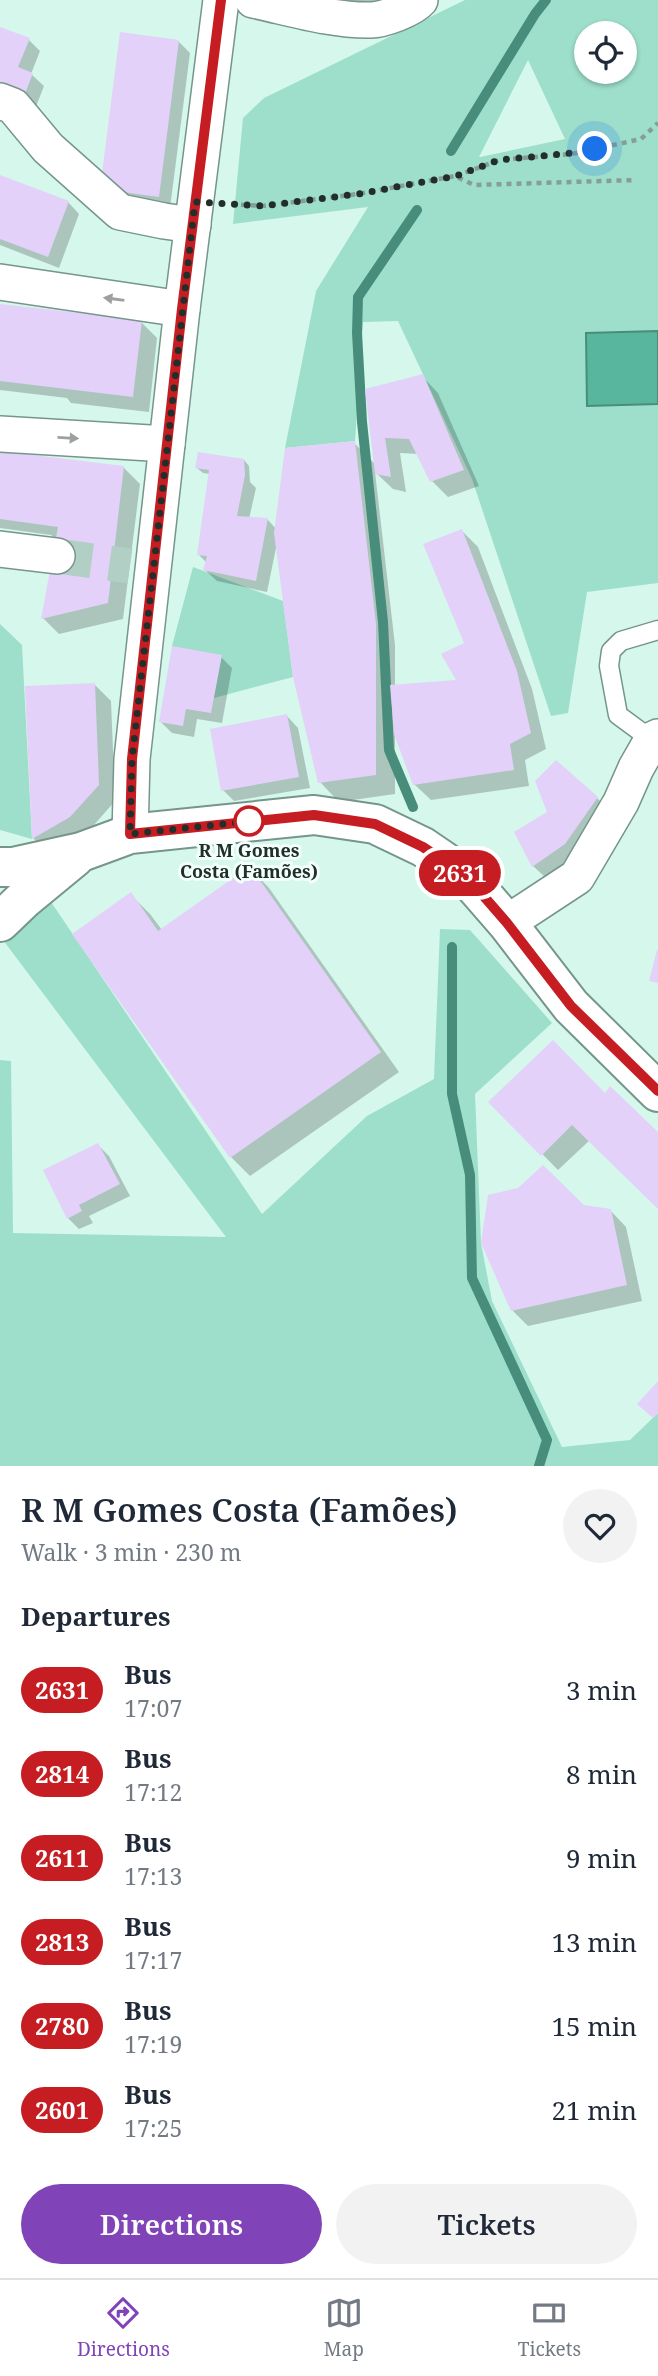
<!DOCTYPE html>
<html lang="en">
<head>
<meta charset="utf-8">
<style>
  body { margin:0; font-family:"Noto Serif",serif; background:#f2f2f3; color:#1f2937; height:100vh; display:flex; flex-direction:column; font-size:26px; white-space:nowrap }
  * { box-sizing:border-box; margin:0 }
  p { font-size:23px; color:#747a83 }
  .icon { flex:none; width:38px; height:38px; fill:none; stroke:currentColor; stroke-width:2; stroke-linecap:round; stroke-linejoin:round }
  .map { position:relative; height:1466px; overflow:hidden }
  .drawer { display:flex; flex-direction:column; background:#fff; flex:1 }
  .drawer>* { flex:none }
  .badge { padding:0 14px; border-radius:23px; font-size:24px; line-height:46px }
  .controls { position:absolute; left:574px; top:21px; display:grid; gap:14px }
  .controls a { display:grid; place-items:center; width:63px; height:63px; border-radius:50%; background:#fff; box-shadow:0 2px 5px #0004; font-size:35px }
  .you { position:absolute; width:35px; height:35px; margin:-18px; border:5px solid #fff; border-radius:50%; background:#1a73e8; box-shadow:0 0 0 10px #1a73e833 }
  .map>.badge { position:absolute; translate:-50% -50%; box-shadow:0 0 0 4px #fff }
  h2 { padding:0 21px; font-size:26px; line-height:63px }
  .round { display:grid; place-items:center; flex:none; width:74px; height:74px; border-radius:37px; background:#f2f2f3 }
  .summary { display:flex; align-items:center; justify-content:space-between; height:119px; padding:0 21px }
  h1 { font-size:33px; font-weight:600; line-height:52px }
  .primary-button { display:flex; gap:14px; margin-top:auto; padding:14px 21px }
  .primary-button a { flex:1; height:80px; border-radius:42px; background:#8143b8; color:#fff; font-size:28px; font-weight:600; line-height:80px; text-align:center }
  .primary-button a+a { background:#f2f2f3; color:#1f2937 }
  ul { padding:0; list-style:none }
  li { display:flex; align-items:center; gap:21px; height:84px; padding:0 21px }
  li div { flex:1 }
  li b { display:block; font-size:26px }
  li em { font-style:normal }
  li .badge { min-width:77px; font-weight:700; text-align:center }
  .tabs { display:flex; justify-content:space-around; align-items:center; height:98px; border-top:2px solid #e0e1e3; background:#fff; font-size:19px; color:#747a83 }
  .tabs a { display:grid; justify-items:center; gap:4px }
  .tabs .current { color:#8143b8 }
  .map>svg:first-child { display:block }
</style>
</head>
<body>
<div class="map">
<svg width="658" height="1466" viewBox="0 0 658 1466">
  <rect width="100%" height="100%" fill="#d6f7ec"/>
  <g fill="#9ddfcb" fill-rule="evenodd">
    <path d="M465 0H658V583L587 592 568 713 551 716 472 479 398 321 363 322 355 441 285 448 316 291 368 207 233 224 243 118 264 98ZM586 33H625V72H586ZM528 60 565 139 480 157H479Z"/>
    <path d="M193 567 283 601 293 677 214 698 172 646Z"/>
    <path d="M0 624 22 645 32 839 0 830Z"/>
    <path d="M49 899 262 1214 367 1116 434 1079 440 929 470 930 552 1023 475 1094 481 1243 492 1301 562 1447 630 1440 658 1413V1466H0V1060L11 1061 13 1233 226 1237 3 940Z"/>
  </g>
  <path fill="#59b69e" stroke="#488d7b" stroke-width="2" d="M658 331V404L587 406 586 333Z"/>
  <g fill="#0003">
    <path d="M312 0H384L383 8Z"/>
    <path d="M0 28 29 40 40 51 31 74 44 86 35 109 0 95Z"/>
    <path d="M178 41 190 53 170 208 113 200Z"/>
    <path d="M0 177 68 202 79 214 59 268 0 245Z"/>
    <path d="M0 305 141 322 157 338 149 412 71 403 67 398 0 390Z"/>
    <path d="M422 376 438 393 479 486 448 497 432 481 419 454 400 453 406 492 393 489 375 472 395 645V686L458 681 466 644 462 531 478 547 532 689 546 749 525 760 529 786 431 800 414 784 395 734V794L339 802 320 782 277 543 267 592 217 581 205 570 207 563 198 554 210 474 203 473 197 468 244 460 249 466 250 482 256 488 249 519 268 520 276 529 354 443 375 464 367 390Z"/>
    <path d="M0 452 124 468 140 484 123 619 59 634 43 618 57 540 51 535 0 528Z"/>
    <path d="M221 657 232 668 222 723 197 719 194 737 172 733 160 721Z"/>
    <path d="M95 685 111 701 115 801 87 833 49 854 33 838Z"/>
    <path d="M287 716 298 728 310 788 234 801 223 790Z"/>
    <path d="M597 798 608 809 576 855 545 877 533 866Z"/>
    <path d="M250 868 269 888 399 1072 250 1176 231 1157 131 895 150 914 162 930Z"/>
    <path d="M605 1096 658 1135V1207L590 1140 558 1170 491 1102Z"/>
    <path d="M98 1145 109 1156 130 1196 89 1216 93 1223 79 1229 68 1218Z"/>
    <path d="M583 1207 610 1210 626 1227 642 1301 528 1326 512 1310Z"/>
  </g>
  <g fill="none" stroke-linecap="round" stroke-linejoin="round">
    <g stroke="#488d7b" stroke-width="10">
      <path d="M451 151 535 14 546 0"/>
      <path d="M413 807 389 750 383 622 362 422 357 333 358 297 417 210"/>
      <path d="M452 947V1094L470 1175 472 1278 547 1440 539 1466"/>
    </g>
  </g>
  <g fill="#e3d1f9">
    <path d="M0 27 30 38 18 67 33 73 23 99 0 89Z"/>
    <path d="M120 32 179 40 159 197 100 189Z"/>
    <path d="M0 175 69 201 48 257 0 239Z"/>
    <path d="M0 304 142 320 133 397 0 381Z"/>
    <path d="M423 374 464 470 430 482 409 439 385 438 391 477 375 474 365 389Z"/>
    <path d="M355 441 376 624V775L318 783 293 677 274 533 285 448Z"/>
    <path d="M0 451 124 466 108 603 41 619 58 527 0 519Z"/>
    <path d="M198 452 244 459 245 475 237 516 268 518 256 581 203 570 207 556 197 555 209 470 195 468Z"/>
    <path d="M462 529 517 671 531 733 510 744 514 770 413 785 394 734 390 685 456 680 441 654 464 643 423 544Z"/>
    <path d="M172 646 222 655 211 713 186 709 183 726 159 722Z"/>
    <path d="M95 683 99 785 70 817 32 839 25 686Z"/>
    <path d="M287 714 299 777 221 791 210 729Z"/>
    <path d="M556 760 598 797 565 844 532 867 514 832 547 812 535 781Z"/>
    <path d="M250 866 381 1052 230 1158 72 934 131 892 158 931Z"/>
    <path d="M657 950H658V983L649 981Z"/>
    <path d="M553 1040 605 1093 610 1086 658 1132V1209L572 1125 541 1156 488 1102Z"/>
    <path d="M98 1143 120 1184 79 1205 82 1211 67 1219 43 1170Z"/>
    <path d="M543 1165 584 1205 611 1209 627 1285 511 1311 481 1243 488 1195 518 1188Z"/>
    <path d="M658 1381V1413L653 1418 637 1404Z"/>
  </g>
  <g fill="none" stroke-linecap="round" stroke-linejoin="round">
    <path stroke="#b2cfc5" stroke-width="35" stroke-dasharray="35 18" stroke-linecap="butt" d="M57 556 130 566"/>
    <g stroke="#76958b" stroke-width="21">
      <path id="lane" d="M652 740 618 715 609 666 611 651 621 641 658 630"/>
    </g>
    <g stroke="#76958b" stroke-width="38">
      <g id="street">
        <path d="M253 0C291 8 332 21 371 20 383 20 412 9 420 0"/>
        <path d="M0 101 13 106 48 148 120 212 164 221 193 225"/>
        <path d="M0 282 182 309"/>
        <path d="M0 434 167 444"/>
        <path d="M0 549 57 556"/>
        <path d="M130 834 132 759 182 309 221 0"/>
        <path d="M507 923 577 877 621 802 636 768 652 740 658 737"/>
      </g>
    </g>
    <g stroke="#76958b" stroke-width="42">
      <g id="secondary">
        <path d="M0 867H13L81 852 130 834 314 815 375 824 423 847 467 877 507 923 571 1006 658 1092"/>
        <path d="M0 922 24 899 75 857"/>
      </g>
    </g>
    <g stroke="#869e96" stroke-width="4.5" stroke-dasharray="5 5" stroke-linecap="butt">
      <path d="M456 176 499 160 572 154 641 139 658 123"/>
      <path d="M231 204 262 206 358 194 455 176 474 185 636 180"/>
    </g>
    <use href="#lane" stroke="#fff" stroke-width="18"/>
    <use href="#street" stroke="#fff" stroke-width="35"/>
    <use href="#secondary" stroke="#fff" stroke-width="38"/>
  </g>
  <defs><path id="oneway-solid" d="M-6-.8H1V-3.2L6.5 0L1 3.2V.8H-6Z" transform="scale(1.75)"/></defs>
  <g fill="#9ca19f">
    <use href="#oneway-solid" transform="translate(114 299) rotate(-172)"/>
    <use href="#oneway-solid" transform="translate(68 438) rotate(3)"/>
  </g>
  <g fill="none" stroke-linecap="round" stroke-linejoin="round">
    <g stroke="#fff" stroke-width="16">
      <path id="line" d="M221 0 182 309 132 759 130 834 314 815 375 824 423 847 467 877 507 923 571 1006 658 1091"/>
    </g>
    <use href="#line" stroke="#c61d23" stroke-width="10"/>
    <path stroke="#222e2a" stroke-width="7" stroke-dasharray="0 12.6" d="M249 821 261 820 130 834 132 759 195 202 262 206 358 194 456 176 499 160 572 153 595 149"/>
  </g>
  <circle fill="#fff" stroke="#c61d23" stroke-width="3.5" cx="249" cy="821" r="14"/>
  <g text-anchor="middle" dominant-baseline="central" stroke-width="6" stroke-linejoin="round" paint-order="stroke">
    <g font-size="18" font-weight="bold" fill="#222e2a" stroke="#f2fffb">
      <text x="249" y="850">R M Gomes<tspan x="249" dy="21">Costa (Famões)</tspan></text>
    </g>
  </g>
</svg>
<div class="controls">
<a><svg class="icon" aria-label="locate" viewBox="0 0 24 24"><circle cx="12" cy="12" r="6"/><path d="M12 2v4M12 18v4M2 12h4M18 12h4"/></svg></a>
</div>
<div class="you" style="left:595px;top:149px"></div>
<b class="badge" style="left:460px;top:873px;background:#c61d23;color:#fff">2631</b>
</div>
<section class="drawer">
<div class="summary"><div><h1>R M Gomes Costa (Famões)</h1><p>Walk · 3 min · 230 m</p></div><a class="round"><svg class="icon" aria-label="heart" viewBox="0 0 24 24"><path d="M12 20l-8-8c-3-5 5-10 8-4 3-6 11-1 8 4z"/></svg></a></div>
<h2>Departures</h2>
<ul>
<li><span class="badge" style="background:#c61d23;color:#fff">2631</span><div><b>Bus</b><p>17:07</p></div><em>3 min</em></li>
<li><span class="badge" style="background:#c61d23;color:#fff">2814</span><div><b>Bus</b><p>17:12</p></div><em>8 min</em></li>
<li><span class="badge" style="background:#c61d23;color:#fff">2611</span><div><b>Bus</b><p>17:13</p></div><em>9 min</em></li>
<li><span class="badge" style="background:#c61d23;color:#fff">2813</span><div><b>Bus</b><p>17:17</p></div><em>13 min</em></li>
<li><span class="badge" style="background:#c61d23;color:#fff">2780</span><div><b>Bus</b><p>17:19</p></div><em>15 min</em></li>
<li><span class="badge" style="background:#c61d23;color:#fff">2601</span><div><b>Bus</b><p>17:25</p></div><em>21 min</em></li>
</ul>
<div class="primary-button"><a>Directions</a><a>Tickets</a></div>
</section>
<nav class="tabs">
<a class="current"><svg class="icon" aria-label="directions" viewBox="0 0 24 24"><path d="M12 3l9 9-9 9-9-9zM9 14v-3h6M13 9l2 2-2 2"/></svg>Directions</a>
<a><svg class="icon" aria-label="map" viewBox="0 0 24 24"><path d="M3 6l6-2 6 2 6-2v14l-6 2-6-2-6 2zM9 4v14M15 6v14"/></svg>Map</a>
<a><svg class="icon" aria-label="tickets" viewBox="0 0 24 24"><path d="M3 7h18v10H3zM15 7v10"/></svg>Tickets</a>
</nav>
</body>
</html>
